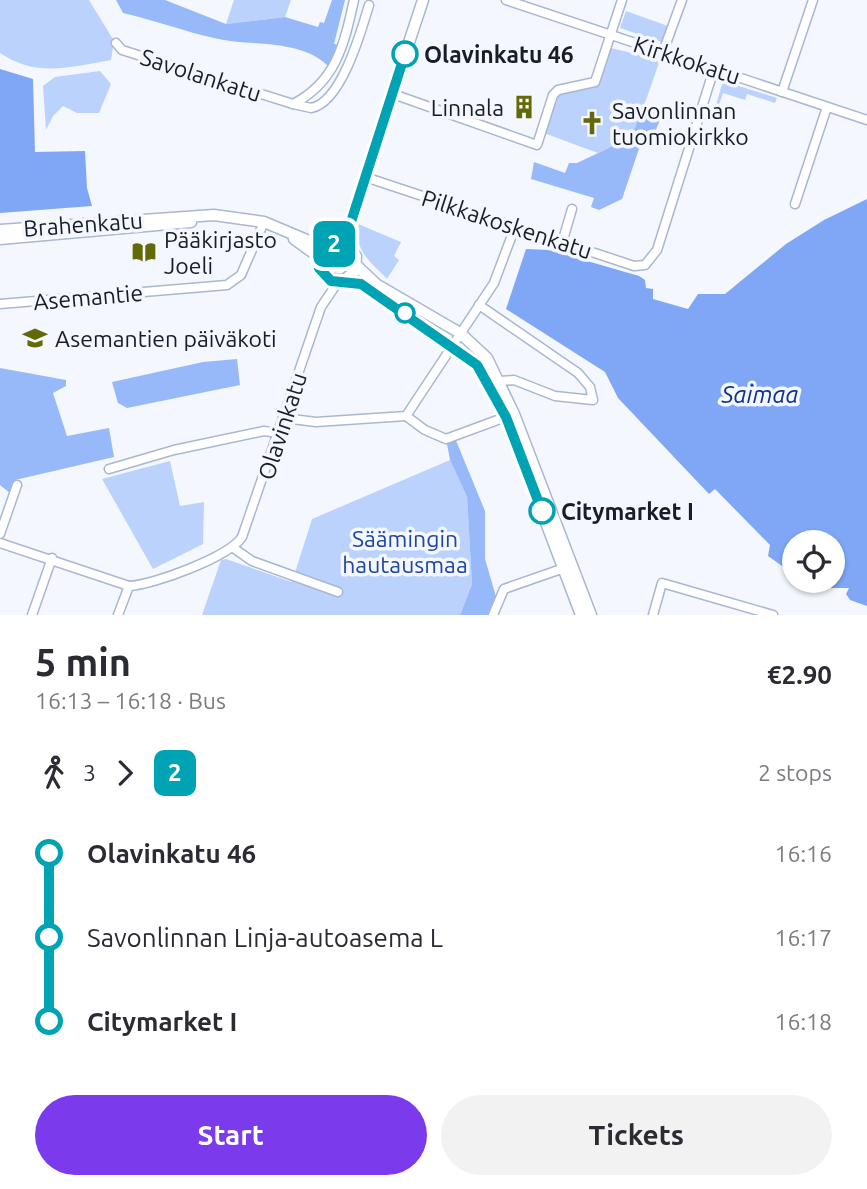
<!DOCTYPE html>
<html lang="en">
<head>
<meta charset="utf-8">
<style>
  body { margin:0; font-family:Ubuntu,sans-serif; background:#f2f2f3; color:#2b2b33; height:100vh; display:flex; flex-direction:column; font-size:26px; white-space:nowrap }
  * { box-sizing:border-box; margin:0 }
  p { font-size:23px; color:#7c7c81 }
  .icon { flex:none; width:38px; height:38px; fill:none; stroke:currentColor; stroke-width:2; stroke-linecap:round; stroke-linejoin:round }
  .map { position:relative; height:615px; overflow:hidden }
  .details { display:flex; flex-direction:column; background:#fff; flex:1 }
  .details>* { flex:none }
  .badge { padding:0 14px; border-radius:10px; font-size:24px; line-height:46px }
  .fabs { position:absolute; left:782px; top:530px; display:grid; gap:14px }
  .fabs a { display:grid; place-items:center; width:63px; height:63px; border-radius:50%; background:#fff; box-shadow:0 2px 5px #0004; font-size:35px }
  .map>.badge { position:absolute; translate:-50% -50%; box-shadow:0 0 0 4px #fff }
  .legs { display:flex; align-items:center; gap:10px; height:77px; padding:0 35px; font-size:23px }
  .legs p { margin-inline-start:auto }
  .head { display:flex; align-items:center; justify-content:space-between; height:119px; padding:0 35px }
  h1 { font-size:38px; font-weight:700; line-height:52px }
  .action { display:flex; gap:14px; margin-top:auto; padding:14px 35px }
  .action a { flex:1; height:80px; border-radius:42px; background:#7c3aed; color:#fff; font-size:28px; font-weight:700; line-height:80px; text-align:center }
  .action a+a { background:#f2f2f3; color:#2b2b33 }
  ul { padding:0 35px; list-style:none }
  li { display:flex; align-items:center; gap:24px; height:84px; font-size:26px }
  li i { display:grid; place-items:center; width:10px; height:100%; margin:0 9px; background:currentColor }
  li i::after { content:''; width:18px; height:18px; margin:-9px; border:5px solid; border-radius:50%; background:#fff }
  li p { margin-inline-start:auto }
  li:first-child i { background:linear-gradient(#0000 50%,currentColor 0) }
  li:last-child i { background:linear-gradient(currentColor 50%,#0000 0) }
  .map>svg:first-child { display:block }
</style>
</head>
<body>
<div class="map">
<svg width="867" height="615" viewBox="0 0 867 615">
  <rect width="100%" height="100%" fill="#f4f7fd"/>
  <g fill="#bbd2fc">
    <path d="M0 0H89L114 41 111 60C70 67 37 78 0 53Z"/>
    <path d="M234 0H291L285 17 226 24Z"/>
    <path d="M626 11 668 26 662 42 620 28Z"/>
    <path d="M607 47 660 60 633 137 598 153 541 132 553 95 595 82Z"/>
    <path d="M100 71 111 84 99 113H77L63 106 53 116 46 130 43 86 55 77Z"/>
    <path d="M723 81 777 98 775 103 747 94 745 100 723 93 719 105 729 109 723 116 713 115Z"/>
    <path d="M358 224 401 242 394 256 399 260 387 279C370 261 354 251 358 224Z"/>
    <path d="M450 460 467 497 472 584 460 615H202L221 560 226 559 292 582 312 519Z"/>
    <path d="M170 461 180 506 204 502 203 544 153 569 102 479Z"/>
  </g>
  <g fill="#98b9f9">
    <path d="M116 0H165L226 24 285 17 318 27 320 22 324 23 332 0H345L334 44 339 45 329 67C301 38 250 47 214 38 183 31 154 20 123 13Z"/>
    <path d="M643 106 663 112 652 140 643 137 622 199 599 210 591 207 594 198 531 179 534 162 565 173 569 163H577L632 137Z"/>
    <path d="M237 359 240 385 127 408 118 403 112 382 203 362Z"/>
    <path d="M0 368 66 380V386L53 393 67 436 109 428 114 457 15 480 10 493 0 485Z"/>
    <path d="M455 438 485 511V559L497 600 493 615H460L472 584 467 497 450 460 446 439Z"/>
  </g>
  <g fill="#80a7f6">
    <path d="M0 69 33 79 35 152 85 151 87 188 92 206 0 213Z"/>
    <path d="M867 199V606L850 600 846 594 849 588H827L814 581H833V542H794V571L785 568 768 556 770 545 715 489 709 494 618 398 605 372 506 309 526 249 549 250 639 276 645 280 646 288 653 289V299L688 309 698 294H725L786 244 824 220Z"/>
  </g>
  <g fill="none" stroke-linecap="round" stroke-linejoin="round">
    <g stroke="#a9b7d1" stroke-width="11">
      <g id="minor">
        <path d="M506 0 867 120"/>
        <path d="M116 43 122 50 293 104C336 82 344 45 354 0"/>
        <path d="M663 52 682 0"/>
        <path d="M782 92 813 0"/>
        <path d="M393 94 537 145 553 95 558 90 595 82 622 0"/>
        <path d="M293 104 311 108C341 103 361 32 369 5"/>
        <path d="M365 177 634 266 645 265 657 250 714 69"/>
        <path d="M795 204 827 107"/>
        <path d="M562 243 572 209"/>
        <path d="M0 304 227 285 241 275 264 222"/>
        <path d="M479 305 578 373 590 387 593 400 555 396 514 380 488 382"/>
        <path d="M406 416 425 430 446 439 511 415"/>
        <path d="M284 418 316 422 406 416 494 283 515 227"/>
        <path d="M109 469 174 450 264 431 279 433"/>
        <path d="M0 534 17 485"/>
        <path d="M0 543 129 586"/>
        <path d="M232 547 252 561 338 592"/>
        <path d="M32 615 52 558"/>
        <path d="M118 615 129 586C153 585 229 557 242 537L321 307 338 282"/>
        <path d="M493 615 504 589 567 567"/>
        <path d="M653 615 662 583 773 615"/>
      </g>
    </g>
    <g stroke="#a9b7d1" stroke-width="13">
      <g id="major">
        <path d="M0 230 214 215 264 222 314 243 329 245"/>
        <path d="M0 239 191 222"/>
        <path d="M294 239 319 257"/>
        <path d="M349 247 350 225 361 188 423 0"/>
        <path d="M357 266 376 284 460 333 487 358 514 414 591 615"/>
        <path d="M343 281 355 271 356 256 344 244 329 245 321 253 319 263 326 278 361 283 477 365 506 417 581 615"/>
      </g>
    </g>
    <use href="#minor" stroke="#fff" stroke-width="8"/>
    <use href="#major" stroke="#fff" stroke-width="10"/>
  </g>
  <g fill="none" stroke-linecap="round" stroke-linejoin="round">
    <g stroke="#fff" stroke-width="16">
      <path id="line-1" d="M405 54 350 225 338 243C324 245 317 254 319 268L331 281 361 284 477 365 506 417 542 511"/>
    </g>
    <use href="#line-1" stroke="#00a3b4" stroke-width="10"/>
  </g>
  <defs>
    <g id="building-bare" transform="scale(1.89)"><path d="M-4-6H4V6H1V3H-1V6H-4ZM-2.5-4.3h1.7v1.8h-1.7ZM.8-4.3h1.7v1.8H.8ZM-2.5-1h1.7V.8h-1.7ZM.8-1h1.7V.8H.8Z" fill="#636909" stroke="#f4f7fd" stroke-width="2.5" paint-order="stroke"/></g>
    <g id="church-bare" transform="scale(1.89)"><path d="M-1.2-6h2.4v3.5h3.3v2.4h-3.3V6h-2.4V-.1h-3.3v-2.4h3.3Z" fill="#636909" stroke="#f4f7fd" stroke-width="2.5" paint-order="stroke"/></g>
    <g id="library-bare" transform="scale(1.89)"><path d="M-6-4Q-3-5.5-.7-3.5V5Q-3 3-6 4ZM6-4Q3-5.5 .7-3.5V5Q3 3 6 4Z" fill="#636909" stroke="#f4f7fd" stroke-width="2.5" paint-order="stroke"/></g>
    <g id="school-bare" transform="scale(1.89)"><path d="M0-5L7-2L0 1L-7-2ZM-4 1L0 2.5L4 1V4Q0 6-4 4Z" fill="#636909" stroke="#f4f7fd" stroke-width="2.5" paint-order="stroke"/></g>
  </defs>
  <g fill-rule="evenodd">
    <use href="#building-bare" x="524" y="107"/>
    <use href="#church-bare" x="592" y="123"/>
    <use href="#library-bare" x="144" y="252"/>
    <use href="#school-bare" x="35" y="338"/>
  </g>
  <g fill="#fff" stroke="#00a3b4" stroke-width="3.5">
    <circle cx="405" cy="54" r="12"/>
    <circle cx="405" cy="313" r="9"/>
    <circle cx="542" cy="511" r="12"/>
  </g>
  <g text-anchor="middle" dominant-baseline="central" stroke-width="7" stroke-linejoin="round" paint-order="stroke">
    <g font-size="23" font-weight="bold" fill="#181e27" stroke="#f4f7fd" text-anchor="start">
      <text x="424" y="54">Olavinkatu 46</text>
      <text x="561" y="511">Citymarket I</text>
    </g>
    <g font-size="23" fill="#181e27" stroke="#f4f7fd">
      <text transform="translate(687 60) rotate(18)">Kirkkokatu</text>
      <text transform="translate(201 75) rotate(18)">Savolankatu</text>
      <text transform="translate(83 224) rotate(-4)">Brahenkatu</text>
      <text transform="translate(507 224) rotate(18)">Pilkkakoskenkatu</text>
      <text transform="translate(88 297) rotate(-5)">Asemantie</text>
      <text transform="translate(282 426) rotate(-72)">Olavinkatu</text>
    </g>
    <g font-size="23" fill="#181e27" stroke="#f4f7fd" text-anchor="start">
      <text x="504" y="107" text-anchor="end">Linnala</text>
      <text x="612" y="110">Savonlinnan<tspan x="612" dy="26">tuomiokirkko</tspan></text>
      <text x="164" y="239">Pääkirjasto<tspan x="164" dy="26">Joeli</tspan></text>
      <text x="55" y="338">Asemantien päiväkoti</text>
    </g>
    <g font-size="23" fill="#1f47a1" stroke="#f4f7fd">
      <text x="405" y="538">Säämingin<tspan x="405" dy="26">hautausmaa</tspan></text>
    </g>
    <g font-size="24" font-style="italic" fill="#0d348c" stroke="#f4f7fd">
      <text x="760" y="394">Saimaa</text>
    </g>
  </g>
</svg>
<div class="fabs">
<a><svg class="icon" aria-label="locate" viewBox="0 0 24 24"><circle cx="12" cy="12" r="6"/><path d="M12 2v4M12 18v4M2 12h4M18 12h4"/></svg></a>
</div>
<b class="badge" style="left:334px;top:244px;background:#00a3b4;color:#fff">2</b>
</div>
<section class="details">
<div class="head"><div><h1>5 min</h1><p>16:13 – 16:18 · Bus</p></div><b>€2.90</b></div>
<div class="legs"><svg class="icon" aria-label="walk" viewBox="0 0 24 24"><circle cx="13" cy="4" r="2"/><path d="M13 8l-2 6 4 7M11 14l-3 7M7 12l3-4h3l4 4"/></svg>3<svg class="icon" aria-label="forward" viewBox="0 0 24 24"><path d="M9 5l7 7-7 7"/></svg><b class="badge" style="background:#00a3b4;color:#fff">2</b><p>2 stops</p></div>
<ul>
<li><i style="color:#00a3b4"></i><b>Olavinkatu 46</b><p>16:16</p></li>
<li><i style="color:#00a3b4"></i><span>Savonlinnan Linja-autoasema L</span><p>16:17</p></li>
<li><i style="color:#00a3b4"></i><b>Citymarket I</b><p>16:18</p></li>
</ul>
<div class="action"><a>Start</a><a>Tickets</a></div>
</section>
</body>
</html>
